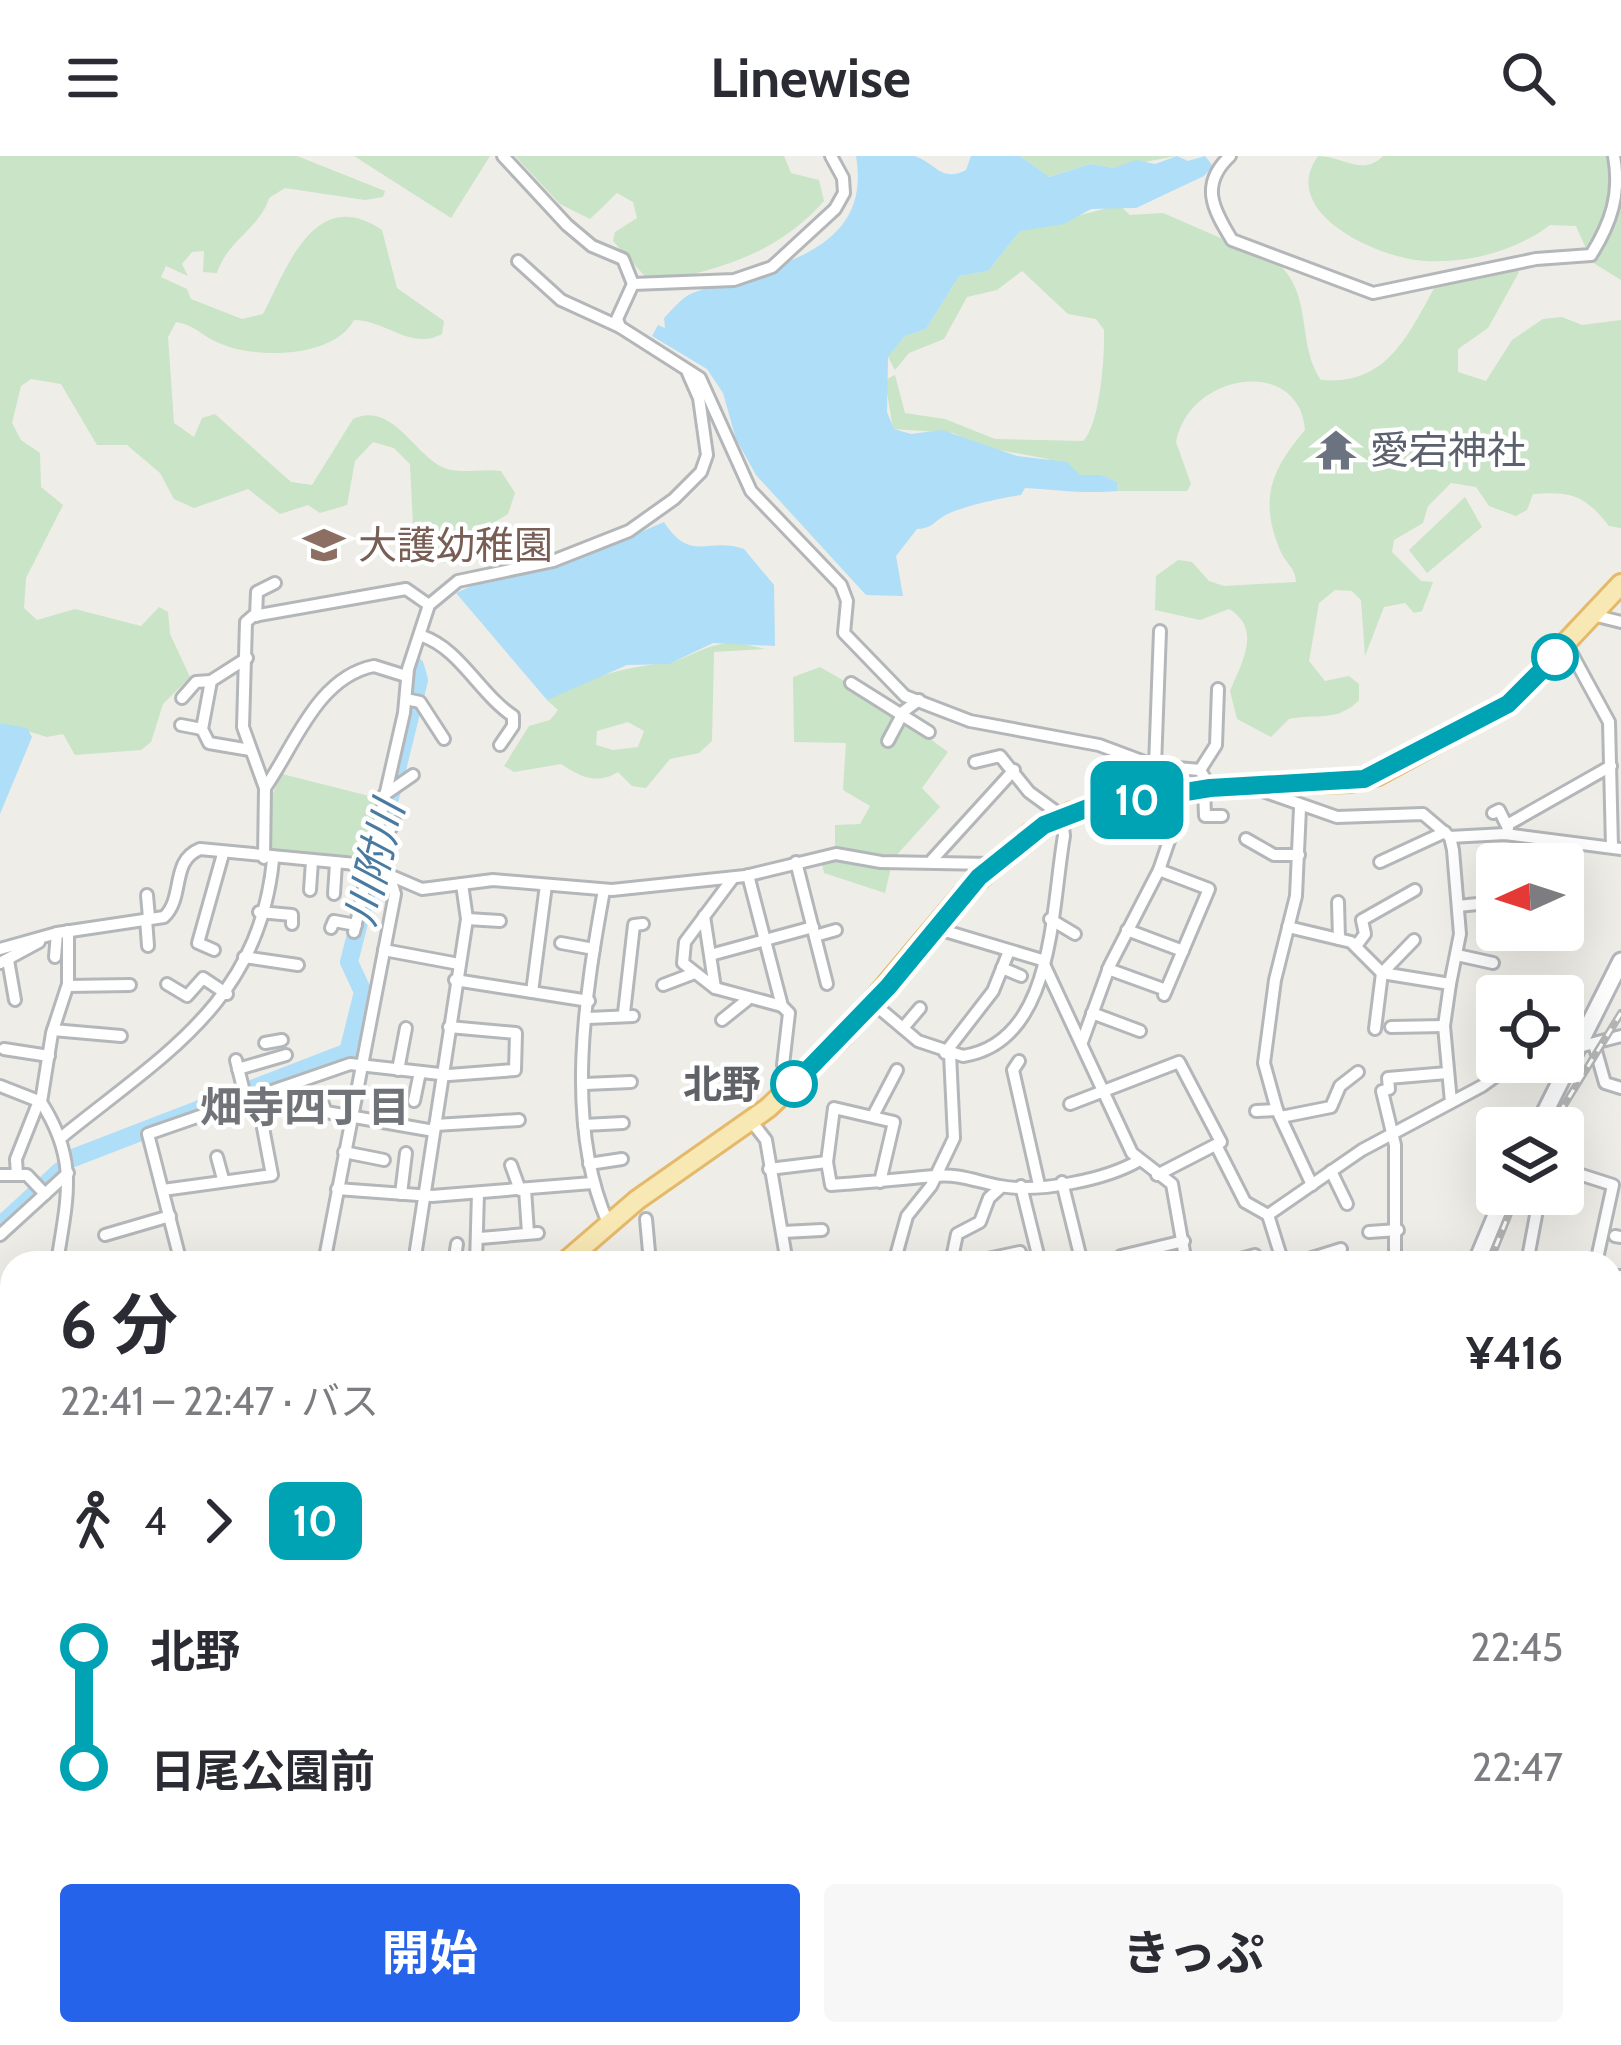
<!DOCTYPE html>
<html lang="ja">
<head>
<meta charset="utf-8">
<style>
  body { margin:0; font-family:Cabin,"Noto Sans JP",sans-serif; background:#f7f7f7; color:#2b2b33; height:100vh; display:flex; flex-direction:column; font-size:45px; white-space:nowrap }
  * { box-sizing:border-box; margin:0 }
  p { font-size:39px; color:#7c7c81 }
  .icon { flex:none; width:66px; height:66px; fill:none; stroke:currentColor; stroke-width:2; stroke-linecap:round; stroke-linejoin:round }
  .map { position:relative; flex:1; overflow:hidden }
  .side { position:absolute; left:0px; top:1095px; width:1623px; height:795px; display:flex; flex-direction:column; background:#fff; border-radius:36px 36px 0 0; box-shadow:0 12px 48px #0002 }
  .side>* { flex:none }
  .badge { padding:0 24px; border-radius:18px; font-size:42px; line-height:78px }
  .needle { width:78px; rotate:267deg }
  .fabs { position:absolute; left:1476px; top:687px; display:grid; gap:24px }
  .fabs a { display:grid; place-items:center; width:108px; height:108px; border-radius:12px; background:#fff; box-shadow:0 12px 48px #0002; font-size:60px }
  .map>.badge { position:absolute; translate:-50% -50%; box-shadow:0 0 0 6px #fff }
  .legs { display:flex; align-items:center; gap:18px; height:132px; padding:0 60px; font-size:39px }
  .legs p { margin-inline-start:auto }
  .summary { display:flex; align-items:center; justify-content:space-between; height:204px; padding:0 60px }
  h1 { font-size:66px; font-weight:700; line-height:90px }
  .button { display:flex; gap:24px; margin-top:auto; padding:24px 60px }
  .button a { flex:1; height:138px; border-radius:12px; background:#2563eb; color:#fff; font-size:48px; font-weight:700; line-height:138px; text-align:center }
  .button a+a { background:#f7f7f7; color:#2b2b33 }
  ul { padding:0 60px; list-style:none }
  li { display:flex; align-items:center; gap:42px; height:120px; font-size:45px }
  li i { display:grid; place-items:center; width:18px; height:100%; margin:0 15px; background:currentColor }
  li i::after { content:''; width:30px; height:30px; margin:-15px; border:9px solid; border-radius:50%; background:#fff }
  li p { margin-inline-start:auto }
  li:first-child i { background:linear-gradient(#0000 50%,currentColor 0) }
  li:last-child i { background:linear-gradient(currentColor 50%,#0000 0) }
  header { display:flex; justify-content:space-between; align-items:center; height:156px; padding:0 60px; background:#fff; font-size:54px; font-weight:700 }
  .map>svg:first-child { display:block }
</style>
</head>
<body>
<header><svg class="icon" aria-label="menu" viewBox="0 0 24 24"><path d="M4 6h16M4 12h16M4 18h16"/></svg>Linewise<svg class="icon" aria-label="search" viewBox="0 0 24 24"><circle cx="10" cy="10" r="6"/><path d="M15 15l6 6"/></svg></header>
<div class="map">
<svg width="1621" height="1889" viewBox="0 0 1621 1889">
  <rect width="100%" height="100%" fill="#efede7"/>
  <g fill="#c9e4c6" fill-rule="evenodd">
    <path d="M0 0H297L385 35 383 41 365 44 285 32 269 42C261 71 227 85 217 117L203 116 204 95 192 96 182 108 188 120 166 110 161 121 187 133 191 143 242 163 263 158C287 112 315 28 382 74L397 132 444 165 442 178C411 195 386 164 354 164 333 203 254 203 219 187 202 180 195 169 176 166L168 181 174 267 194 281 202 262 215 258 291 326 312 329 353 263C392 245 413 297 442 311 458 319 484 312 501 315L515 337 508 358 490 369 472 404 415 409 410 308 394 292 373 286 355 305 347 349 320 357 308 349 280 358 248 333 194 352 174 343 160 317 127 289H97L61 228 31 223 21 230 12 267 21 284 40 297 41 331 63 349 26 422 24 452 37 464 75 453 141 470 159 451 168 456 170 478 190 521 163 548 151 586 141 594 75 599 63 578 47 581 0 567Z"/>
    <path d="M354 0H490L451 62Z"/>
    <path d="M515 0H784L791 17 819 24 824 45C777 98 719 114 651 127L613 85 615 76 637 62 633 46 617 37 590 63 560 48Z"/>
    <path d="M1020 0H1176L1114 12 1090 8 1048 21Z"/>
    <path d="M1318 0C1343 0 1362 21 1383 0H1621V124L1592 106 1576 70 1550 69C1516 95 1470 107 1426 105 1380 103 1277 57 1318 0Z"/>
    <path d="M1119 49 1130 59 1163 57 1276 106C1314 137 1296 188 1321 224 1387 230 1408 179 1436 129L1514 108 1519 116 1488 172 1458 193V216L1486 225 1512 184 1543 163 1562 161 1582 169 1621 164V372L1609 370C1585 339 1571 335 1533 338L1527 354 1516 360 1489 350 1476 331 1451 327 1428 350 1423 367 1394 384 1392 396 1421 425 1433 426 1422 455 1414 457 1405 447 1384 451 1365 500 1361 444 1352 435 1335 434 1319 447 1309 505 1325 525 1349 520 1359 528V544C1337 567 1316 557 1289 563L1271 581 1237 563 1230 535C1241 508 1263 473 1229 453L1200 464 1155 454 1156 420 1178 404 1192 406 1209 425 1224 430 1296 426C1296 412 1285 407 1280 394 1259 343 1271 314 1305 274 1300 200 1189 216 1176 286L1191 328 1187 335H1118L1117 326 1102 319H1080L1048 303 983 291 953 277 893 273 885 224 895 219 905 257 945 263 995 283 1083 285C1100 269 1105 199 1104 174L1096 163 1068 158 1022 115 997 134 967 141 944 183 909 197 895 214 888 201 905 180 926 173 959 120 988 115 1020 75Z"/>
    <path d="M1465 341 1482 371 1427 417 1409 394Z"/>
    <path d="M736 486 765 493 714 496 712 585 699 597 670 603 646 632 632 630 618 616C596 629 581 621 561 608L514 616 504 610 529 570 550 564 558 554 547 544C583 522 623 512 664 507 687 505 702 488 736 486ZM628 566 644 575 638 591 613 594 596 589 597 575Z"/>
    <path d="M820 511 933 576 929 582 948 596 922 632 940 651 893 703 885 737 824 717 821 702 835 700V669L860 668 870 650 843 634 846 587 794 586 793 521Z"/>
    <path d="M282 618 377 642 361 700 269 696 272 639Z"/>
  </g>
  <g fill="#afdef8">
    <path d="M856 0C873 0 898 0 914 0 935 6 941 27 966 14L971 0H1020L1049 21 1090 8 1114 12 1136 4 1155 8 1177 0 1188 5 1205 0 1213 10 1204 20 1136 52 1091 53 1064 68 1020 75 988 115 959 120 926 173 905 180 888 201 887 256 894 273 911 278 942 274 1017 300 1067 306 1080 319H1102L1117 326 1118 335C1085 338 1058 334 1025 332L1021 339C1004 341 958 351 944 360 932 367 933 372 917 373L896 400 903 440 866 439 756 319 736 283 723 237 707 213 652 180 658 169 665 172 664 162C673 153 682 141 693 137 759 111 874 103 856 0Z"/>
    <path d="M664 366C691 408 709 380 744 393L774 429 775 490 713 487 669 508 627 509 547 544 456 437 488 422 562 410Z"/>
    <path d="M0 567 27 572 32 581 0 658Z"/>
  </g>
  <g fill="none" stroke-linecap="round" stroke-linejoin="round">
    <g stroke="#afdef8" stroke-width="18">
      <path d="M388 650 419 524 415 510"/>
      <path d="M73 1002 348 896 363 836 349 806 376 700"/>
      <path d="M0 1070 60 1015"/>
    </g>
    <g stroke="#b4b7ba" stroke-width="16">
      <g id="street">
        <path d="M503 0 567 69 592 90 623 103 633 128"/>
        <path d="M831 0 843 22 844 37 835 53 772 111 734 124 633 128 617 163 620 171 700 222 751 335 841 429 847 445 844 477 905 540 970 565 1099 589 1155 610 1200 614 1210 631"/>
        <path d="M1230 0C1200 28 1212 52 1232 84L1373 137 1536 103 1591 99C1611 67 1621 38 1614 0"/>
        <path d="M518 105 561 144 620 171"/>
        <path d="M1593 459 1621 466"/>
        <path d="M256 460 257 436 275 427"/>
        <path d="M422 480C459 492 480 538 513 560V570L500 589"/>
        <path d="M1567 489 1609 566 1612 691"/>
        <path d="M247 502 211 525 202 573 209 587 250 594"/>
        <path d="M851 527 929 576"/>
        <path d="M182 542 196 526 211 525"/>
        <path d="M406 543 420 546 444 583"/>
        <path d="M181 569 202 573"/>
        <path d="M888 585 904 555 919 544"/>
        <path d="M1155 610 1160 475"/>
        <path d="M1200 614 1216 589 1218 533"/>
        <path d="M265 632C294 591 317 521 374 510L406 520"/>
        <path d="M1204 632 1205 660H1222"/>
        <path d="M1260 634 1337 661 1423 658 1450 681 1453 694 1460 778 1450 828 1382 817 1351 786 1288 771"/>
        <path d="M384 639 413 619"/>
        <path d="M1300 652 1296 740 1275 824 1264 907 1277 954 1312 1029"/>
        <path d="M1493 657 1499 654 1508 672"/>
        <path d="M1507 669 1611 610"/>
        <path d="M1450 681 1505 678 1621 693"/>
        <path d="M1246 683 1274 699H1299"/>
        <path d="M264 702 265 632 243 571 246 466 253 460 406 433 429 449"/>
        <path d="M932 704 1014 614"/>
        <path d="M796 706 827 828"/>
        <path d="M1380 706 1445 676"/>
        <path d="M379 713 386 678 395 667"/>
        <path d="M1159 714 1209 733 1164 839"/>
        <path d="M748 719 782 850 789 857 783 909 793 929"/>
        <path d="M733 722 685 786 683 807 715 832 782 850"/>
        <path d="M310 734 312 705"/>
        <path d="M604 734C585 838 564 967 608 1067"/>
        <path d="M334 738 336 707"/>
        <path d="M147 739 149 762"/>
        <path d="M1338 746 1339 783"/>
        <path d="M1458 750 1497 746"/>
        <path d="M259 756 292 759V768"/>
        <path d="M704 760 715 832"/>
        <path d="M146 763 148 790"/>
        <path d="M467 763 500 765"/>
        <path d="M1050 763 1075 778"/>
        <path d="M331 772 334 765 356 769"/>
        <path d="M935 772 1042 804 1132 997 1172 1028 1186 1107"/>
        <path d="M1127 774 1183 795"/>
        <path d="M354 776 404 557 408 513 429 449 458 425 553 405 629 375 674 343 701 316 707 299 699 242 688 217"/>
        <path d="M815 780 836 774"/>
        <path d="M561 787 594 793"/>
        <path d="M1356 790 1365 778 1362 764 1415 734"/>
        <path d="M0 793 57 777 164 761C185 741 170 705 200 693L366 709 422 733 493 724 612 734 745 720 836 698 881 706 992 708"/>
        <path d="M214 794 198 787 223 698"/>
        <path d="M384 794 459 808"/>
        <path d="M714 798 813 771"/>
        <path d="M1457 799 1493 807"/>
        <path d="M55 801 57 777"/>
        <path d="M244 801 298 809"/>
        <path d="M8 804 15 844"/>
        <path d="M0 807 39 786"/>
        <path d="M1002 812 1021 820"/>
        <path d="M1108 813 1166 834"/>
        <path d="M455 824 589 845"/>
        <path d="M167 828 187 840 203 822 227 838"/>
        <path d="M1450 828 1444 870 1451 946"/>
        <path d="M663 829 692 818"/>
        <path d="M68 830 130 829"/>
        <path d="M532 836 546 729"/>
        <path d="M873 847 918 885 963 900C1055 886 1051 753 1064 680L1062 660 1029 636 1000 600 975 606"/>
        <path d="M624 857 634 769 643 768"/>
        <path d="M1092 857 1140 875"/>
        <path d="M588 862 633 860"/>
        <path d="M722 864 747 844"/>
        <path d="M1391 871 1444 870"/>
        <path d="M903 872 920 852"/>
        <path d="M1375 873 1382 817 1414 784"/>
        <path d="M53 874 121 880"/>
        <path d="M1082 886 1110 809 1159 714 1171 679 1167 639"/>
        <path d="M265 887 282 884"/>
        <path d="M1594 888 1605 927 1621 932"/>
        <path d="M4 893 49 900"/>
        <path d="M1563 895 1621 880"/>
        <path d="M945 897 993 835 1009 795"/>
        <path d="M236 904 246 944"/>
        <path d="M1019 905 1013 914 1039 1029"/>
        <path d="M238 913 286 899"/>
        <path d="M398 914 406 872"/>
        <path d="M585 928 631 926"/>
        <path d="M0 930 41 946"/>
        <path d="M321 943 326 956 434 975"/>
        <path d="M414 945 420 916"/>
        <path d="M1070 948 1179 906 1221 986 1157 1019"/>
        <path d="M1256 955 1277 954"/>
        <path d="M874 958 897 914"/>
        <path d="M1281 961 1331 951 1340 930 1358 916"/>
        <path d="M752 966 766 984 787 1107"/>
        <path d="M435 969 519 964"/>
        <path d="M584 969 623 967"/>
        <path d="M63 980C163 899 259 846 273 704"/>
        <path d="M1217 991 1245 1046 1268 1059"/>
        <path d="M344 996 384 1004"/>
        <path d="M217 1001 223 1023"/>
        <path d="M589 1008 622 1003"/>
        <path d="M511 1009 520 1034"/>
        <path d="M769 1013 827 1006"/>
        <path d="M1563 1013 1613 1029 1598 1098"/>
        <path d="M1331 1015 1347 1048"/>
        <path d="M0 1019H27L45 1038"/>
        <path d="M17 1019 16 1003 39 945"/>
        <path d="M880 1026 894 966 834 952 827 1006 831 1029C866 1027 900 1023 935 1020 957 1017 978 1026 1000 1030 1038 1037 1105 1024 1138 1005"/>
        <path d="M1062 1026 1082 1107"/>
        <path d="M1021 1030 1040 1107"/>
        <path d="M337 1033 432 1040 592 1027"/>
        <path d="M525 1033 528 1077"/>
        <path d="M163 1034 272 1019 257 940"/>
        <path d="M401 1038 406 997"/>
        <path d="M646 1063 650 1107"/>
        <path d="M783 1076 822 1074"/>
        <path d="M1369 1076 1398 1074"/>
        <path d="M0 1079 68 1017"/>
        <path d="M105 1079 170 1060"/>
        <path d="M1615 1080 1621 1081"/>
        <path d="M480 1082 538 1077"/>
        <path d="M135 1104V1107"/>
        <path d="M57 1107C67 1041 79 1005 41 946L52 877 68 828V775"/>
        <path d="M181 1107 148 978 350 908 449 919 515 914 516 877 449 871"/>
        <path d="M324 1107 395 738 390 722"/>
        <path d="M414 1107 467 763 462 728"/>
        <path d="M454 1107 457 1088"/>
        <path d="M476 1107 478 1037"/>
        <path d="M833 1107H863"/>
        <path d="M894 1107 907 1060 931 1030 954 982 950 898"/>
        <path d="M951 1107 957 1078 980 1066 989 1042 1001 1031"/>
        <path d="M969 1107 1020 1096"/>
        <path d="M1123 1107 1121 1100 1184 1085"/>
        <path d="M1226 1107 1255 1099 1257 1107"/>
        <path d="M1283 1107 1268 1059 1362 994 1482 930 1515 906"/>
        <path d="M1296 1107 1341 1093"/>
        <path d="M1395 1107V989L1382 935 1389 933 1388 922 1447 917"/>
        <path d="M1527 1107 1540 1038"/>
        <path d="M1611 1120H1621"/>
        <path d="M1611 1159H1621"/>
        <path d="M0 1293 12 1296"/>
        <path d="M1611 1320H1621"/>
        <path d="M1611 1383H1621"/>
        <path d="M1611 1443H1621"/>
        <path d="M0 1446 12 1450"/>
        <path d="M1611 1487 1614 1458"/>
        <path d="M1611 1494 1621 1495"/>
        <path d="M0 1497 12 1467"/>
        <path d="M0 1532 12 1599"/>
        <path d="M1611 1543H1615"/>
        <path d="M1611 1664 1621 1665"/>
        <path d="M0 1668 12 1663"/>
        <path d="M1611 1712 1621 1714"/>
        <path d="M1 1724 8 1774"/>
        <path d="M1611 1849 1621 1836"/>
        <path d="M0 1871H12"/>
        <path d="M183 1878 208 1889 250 1878"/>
        <path d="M349 1878 350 1889"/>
        <path d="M569 1878 570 1889"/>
        <path d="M613 1878V1889"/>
        <path d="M668 1878 697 1881"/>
        <path d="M842 1878V1883"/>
        <path d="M1196 1878 1197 1889"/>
        <path d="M1380 1878 1381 1889"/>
        <path d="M1440 1878 1441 1889"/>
        <path d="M1488 1878 1489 1889"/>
        <path d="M1536 1878 1537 1889"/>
        <path d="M1607 1878 1608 1889"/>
        <path d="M523 1885 541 1884"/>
        <path d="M70 1889 71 1878"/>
        <path d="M165 1889 167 1878"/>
        <path d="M411 1889 413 1878"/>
        <path d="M788 1889V1878"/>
        <path d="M868 1889V1878"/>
        <path d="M900 1889 903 1878"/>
        <path d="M1134 1889 1135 1885"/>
        <path d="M1162 1889 1164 1878"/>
      </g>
    </g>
    <g stroke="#b3b6ba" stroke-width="21">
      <g id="secondary">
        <path d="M1537 972 1621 805"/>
        <path d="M1476 1107 1505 1038"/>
        <path d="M1611 1855 1621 1854"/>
        <path d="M1114 1889 1122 1878"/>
      </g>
    </g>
    <g stroke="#e5b96a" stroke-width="24">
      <g id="primary">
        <path d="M564 1107 637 1044 768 952 843 880 962 739 1031 677 1072 656 1210 631 1350 626 1378 619 1508 548 1621 428"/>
        <path d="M0 1515 12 1512"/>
      </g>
    </g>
    <use href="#street" stroke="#fff" stroke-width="10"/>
    <use href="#secondary" stroke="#fff" stroke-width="15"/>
    <use href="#primary" stroke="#f8e8b4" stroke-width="18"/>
    <g stroke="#b5b6b6" stroke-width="8">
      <g id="rail">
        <path d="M1550 972 1621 857"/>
        <path d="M1489 1107 1517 1038"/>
        <path d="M1224 1889 1228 1878"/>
      </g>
    </g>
    <use href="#rail" stroke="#fff" stroke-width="3" stroke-dasharray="9" stroke-linecap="butt"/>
  </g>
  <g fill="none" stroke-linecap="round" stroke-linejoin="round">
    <g stroke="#fff" stroke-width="27">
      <path id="line-1" d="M794 928 888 831 979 721 1044 669 1088 652 1210 632 1364 623 1508 548 1555 501"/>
    </g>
    <use href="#line-1" stroke="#00a3b4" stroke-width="18"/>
  </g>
  <defs>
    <g id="temple-bare" transform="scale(3.24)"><path d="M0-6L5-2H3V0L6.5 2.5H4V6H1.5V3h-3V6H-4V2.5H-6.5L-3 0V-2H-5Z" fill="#6b7280" stroke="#fff" stroke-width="2.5" paint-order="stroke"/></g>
    <g id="school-bare" transform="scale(3.24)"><path d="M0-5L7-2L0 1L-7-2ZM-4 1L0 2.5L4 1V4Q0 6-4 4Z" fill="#8d6e63" stroke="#fff" stroke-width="2.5" paint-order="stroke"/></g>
  </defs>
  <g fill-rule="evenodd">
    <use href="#temple-bare" x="1336" y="294"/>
    <use href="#school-bare" x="324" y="389"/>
  </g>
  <g fill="#fff" stroke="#00a3b4" stroke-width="6">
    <circle cx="1555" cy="501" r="21"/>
    <circle cx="794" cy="928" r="21"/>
  </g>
  <g text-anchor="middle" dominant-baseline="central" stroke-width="9" stroke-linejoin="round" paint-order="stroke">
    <g font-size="39" fill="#5b616d" stroke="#fff" text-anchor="start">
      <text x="1370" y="294">愛宕神社</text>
    </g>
    <g font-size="39" fill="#785e54" stroke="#fff" text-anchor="start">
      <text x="358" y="389">大護幼稚園</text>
    </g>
    <g font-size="39" font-weight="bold" fill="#5f6266" stroke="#fff" text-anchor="end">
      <text x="761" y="928">北野</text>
    </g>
    <g font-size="42" font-style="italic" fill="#497aa1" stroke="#fff">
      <text transform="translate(374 707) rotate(-76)">川附川</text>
    </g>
    <g font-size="42" font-weight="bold" fill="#707478" stroke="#fff">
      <text x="305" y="951">畑寺四丁目</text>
    </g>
  </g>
</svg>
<div class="fabs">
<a><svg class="needle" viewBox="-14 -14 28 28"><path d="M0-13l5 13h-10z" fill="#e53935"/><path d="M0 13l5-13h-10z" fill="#7c7c81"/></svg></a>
<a><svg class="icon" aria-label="locate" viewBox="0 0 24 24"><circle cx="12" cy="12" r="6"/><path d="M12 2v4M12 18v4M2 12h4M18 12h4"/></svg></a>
<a><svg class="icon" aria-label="layers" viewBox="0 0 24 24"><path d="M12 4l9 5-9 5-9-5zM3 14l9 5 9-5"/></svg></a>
</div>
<b class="badge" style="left:1137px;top:644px;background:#00a3b4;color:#fff">10</b>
<section class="side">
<div class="summary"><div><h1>6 分</h1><p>22:41 – 22:47 · バス</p></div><b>¥416</b></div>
<div class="legs"><svg class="icon" aria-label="walk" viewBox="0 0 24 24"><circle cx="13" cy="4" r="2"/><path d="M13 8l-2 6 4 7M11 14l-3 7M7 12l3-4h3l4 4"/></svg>4<svg class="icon" aria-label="forward" viewBox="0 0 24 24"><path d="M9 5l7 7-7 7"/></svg><b class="badge" style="background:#00a3b4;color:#fff">10</b></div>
<ul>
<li><i style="color:#00a3b4"></i><b>北野</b><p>22:45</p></li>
<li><i style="color:#00a3b4"></i><b>日尾公園前</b><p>22:47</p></li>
</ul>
<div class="button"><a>開始</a><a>きっぷ</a></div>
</section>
</div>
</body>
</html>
